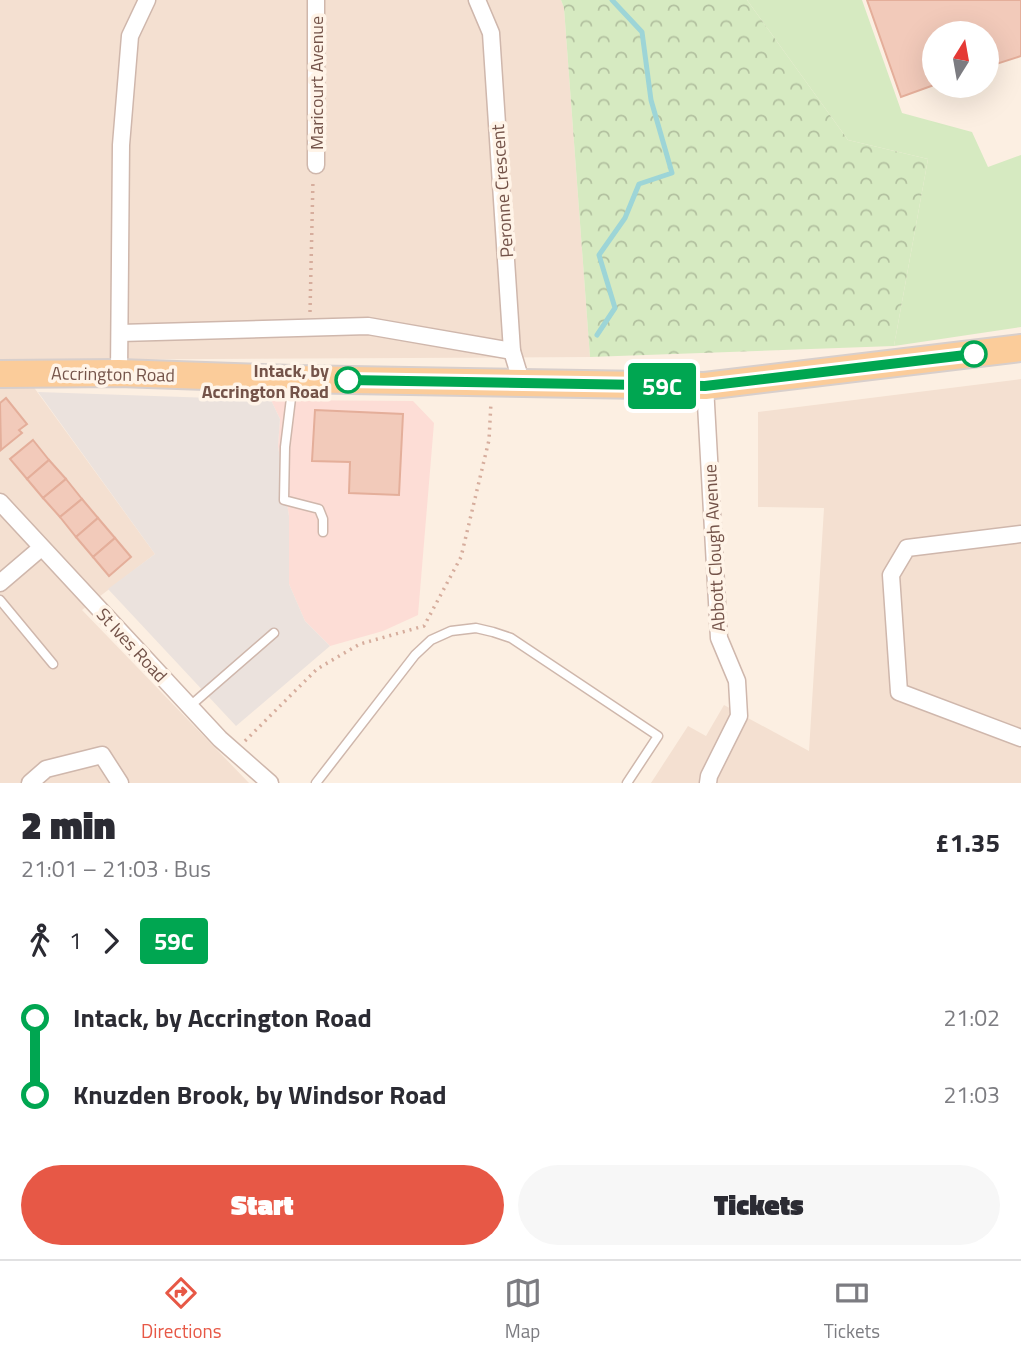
<!DOCTYPE html>
<html lang="en">
<head>
<meta charset="utf-8">
<style>
  body { margin:0; font-family:"Titillium Web",sans-serif; background:#f7f7f7; color:#2b2b33; height:100vh; display:flex; flex-direction:column; font-size:26px; white-space:nowrap }
  * { box-sizing:border-box; margin:0 }
  p { font-size:23px; color:#7c7c81 }
  .icon { flex:none; width:38px; height:38px; fill:none; stroke:currentColor; stroke-width:2; stroke-linecap:round; stroke-linejoin:round }
  .map { position:relative; height:783px; overflow:hidden }
  .sheet { display:flex; flex-direction:column; background:#fff; flex:1 }
  .sheet>* { flex:none }
  .badge { padding:0 14px; border-radius:5px; font-size:24px; line-height:46px }
  .needle { width:46px; rotate:11deg }
  .tools { position:absolute; left:922px; top:21px; display:grid; gap:14px }
  .tools a { display:grid; place-items:center; width:77px; height:77px; border-radius:50%; background:#fff; box-shadow:0 7px 28px #0002; font-size:35px }
  .map>.badge { position:absolute; translate:-50% -50%; box-shadow:0 0 0 4px #fff }
  .legs { display:flex; align-items:center; gap:10px; height:77px; padding:0 21px; font-size:23px }
  .legs p { margin-inline-start:auto }
  .head { display:flex; align-items:center; justify-content:space-between; height:119px; padding:0 21px }
  h1 { font-size:38px; font-weight:800; line-height:52px }
  .primary-button { display:flex; gap:14px; margin-top:auto; padding:14px 21px }
  .primary-button a { flex:1; height:80px; border-radius:42px; background:#e75846; color:#fff; font-size:28px; font-weight:800; line-height:80px; text-align:center }
  .primary-button a+a { background:#f7f7f7; color:#2b2b33 }
  ul { padding:0 21px; list-style:none }
  li { display:flex; align-items:center; gap:24px; height:77px; font-size:26px }
  li i { display:grid; place-items:center; width:10px; height:100%; margin:0 9px; background:currentColor }
  li i::after { content:''; width:18px; height:18px; margin:-9px; border:5px solid; border-radius:50%; background:#fff }
  li p { margin-inline-start:auto }
  li:first-child i { background:linear-gradient(#0000 50%,currentColor 0) }
  li:last-child i { background:linear-gradient(currentColor 50%,#0000 0) }
  .dock { display:flex; justify-content:space-around; align-items:center; height:98px; border-top:2px solid #e1e1e2; background:#fff; font-size:19px; color:#7c7c81 }
  .dock a { display:grid; justify-items:center; gap:4px }
  .dock .active { color:#e75846 }
  .map>svg:first-child { display:block }
</style>
</head>
<body>
<div class="map">
<svg width="1021" height="783" viewBox="0 0 1021 783">
  <defs>
    <pattern id="forest-crowns" width="20" height="18" patternUnits="userSpaceOnUse" patternTransform="scale(1.75)"><rect width="20" height="18" fill="#d6eac1"/><path d="M2 6a3 3 0 1 1 6 0M12 15a3 3 0 1 1 6 0" fill="none" stroke="#b2c09f"/></pattern>
  </defs>
  <rect width="100%" height="100%" fill="#fcefe2"/>
  <g fill="#f4e0d1">
    <path d="M0 0H561L564 8 590 357 14 360 155 554 82 610 249 783H0Z"/>
    <path d="M1021 379V783H651L688 726 706 736 724 705 809 751 824 508 758 507V412Z"/>
  </g>
  <path fill="#fdddd6" d="M271 400 413 401 434 423 418 615 383 631 330 646 305 621 289 584V516L278 446 280 419Z"/>
  <path fill="#ebe2dd" d="M38 392 271 400 280 419 278 446 289 516V584L305 621 330 646 236 726 108 589 155 554Z"/>
  <path fill="#d6eac1" d="M747 0H862L902 113 972 132 988 167 1021 155V327L894 346 928 159 848 140Z"/>
  <path fill="url(#forest-crowns)" d="M561 0H747L848 140 928 159 894 346 590 357 564 8Z"/>
  <g fill="none" stroke-linecap="round" stroke-linejoin="round">
    <path stroke="#9dd5d7" stroke-width="5" d="M597 335 615 308 599 255 625 218 639 184 672 173 651 100 642 32 612 0"/>
  </g>
  <g fill="#f2caba" stroke="#e4ae9a" stroke-width="2">
    <path d="M867 0H1021V56L987 67V33H934V85L901 97Z"/>
    <path d="M6 398 27 424 19 430 22 433 1 450 0 403Z"/>
    <path d="M315 410 403 414 399 495 349 493 350 462 312 461Z"/>
    <path d="M33 440 49 460 27 479 10 459Z"/>
    <path d="M49 460 66 479 43 498 27 479Z"/>
    <path d="M66 479 82 499 60 517 43 498Z"/>
    <path d="M82 499 98 518 76 537 60 517Z"/>
    <path d="M98 518 115 538 93 557 76 537Z"/>
    <path d="M115 538 131 557 109 576 93 557Z"/>
  </g>
  <g fill="none" stroke-linecap="round" stroke-linejoin="round">
    <g stroke="#cfb7ac" stroke-width="11">
      <g id="service">
        <path d="M293 382 285 447 284 500 319 509 323 519V532"/>
        <path d="M0 600 53 664"/>
        <path d="M190 706 274 633"/>
        <path d="M316 783 415 655 431 640 451 631 476 628 493 632 511 638 658 736 627 783"/>
      </g>
    </g>
    <g stroke="#cfb7ac" stroke-width="19">
      <g id="minor">
        <path d="M316 0V165"/>
        <path d="M477 0 491 33 512 351 522 384"/>
        <path d="M120 333 368 326 512 351"/>
        <path d="M119 373 121 145 130 36 147 0"/>
        <path d="M705 386 719 638 737 681 739 716 709 776 708 783"/>
        <path d="M0 502 220 739 270 783"/>
        <path d="M1021 534 907 548 891 575 899 692 1021 738"/>
        <path d="M0 583 41 548"/>
        <path d="M30 783 46 769 102 755 120 783"/>
      </g>
    </g>
    <g stroke="#d8cfcc" stroke-width="30">
      <path id="primary" d="M0 374 119 373 293 379 705 386 1021 348"/>
    </g>
    <g stroke="#d6ad9d" stroke-width="3.5" stroke-dasharray="2 5" stroke-linecap="butt">
      <path d="M310 312 313 179"/>
      <path d="M245 741 317 669 360 644 424 626 461 557 489 440 491 402"/>
    </g>
    <use href="#service" stroke="#fff" stroke-width="8"/>
    <use href="#minor" stroke="#fff" stroke-width="16"/>
    <use href="#primary" stroke="#fbcc9a" stroke-width="26"/>
  </g>
  <g fill="none" stroke-linecap="round" stroke-linejoin="round">
    <g stroke="#fff" stroke-width="16">
      <path id="line-1" d="M348 380 705 386 974 354"/>
    </g>
    <use href="#line-1" stroke="#00a651" stroke-width="10"/>
  </g>
  <g fill="#fff" stroke="#00a651" stroke-width="3.5">
    <circle cx="974" cy="354" r="12"/>
    <circle cx="348" cy="380" r="12"/>
  </g>
  <g text-anchor="middle" dominant-baseline="central" stroke-width="7" stroke-linejoin="round" paint-order="stroke">
    <g font-size="18" fill="#745349" stroke="#fff4e8">
      <text transform="translate(316 83) rotate(-90)">Maricourt Avenue</text>
      <text transform="translate(502 191) rotate(-94)">Peronne Crescent</text>
      <text transform="translate(113 374) rotate(1)">Accrington Road</text>
      <text transform="translate(714 548) rotate(-93)">Abbott Clough Avenue</text>
      <text transform="translate(132 645) rotate(47)">St Ives Road</text>
    </g>
    <g font-size="18" font-weight="bold" fill="#745349" stroke="#fff4e8" text-anchor="end">
      <text x="329" y="370">Intack, by<tspan x="329" dy="21">Accrington Road</tspan></text>
    </g>
  </g>
</svg>
<div class="tools">
<a><svg class="needle" viewBox="-14 -14 28 28"><path d="M0-13l5 13h-10z" fill="#e53935"/><path d="M0 13l5-13h-10z" fill="#7c7c81"/></svg></a>
</div>
<b class="badge" style="left:662px;top:386px;background:#00a651;color:#fff">59C</b>
</div>
<section class="sheet">
<div class="head"><div><h1>2 min</h1><p>21:01 – 21:03 · Bus</p></div><b>£1.35</b></div>
<div class="legs"><svg class="icon" aria-label="walk" viewBox="0 0 24 24"><circle cx="13" cy="4" r="2"/><path d="M13 8l-2 6 4 7M11 14l-3 7M7 12l3-4h3l4 4"/></svg>1<svg class="icon" aria-label="forward" viewBox="0 0 24 24"><path d="M9 5l7 7-7 7"/></svg><b class="badge" style="background:#00a651;color:#fff">59C</b></div>
<ul>
<li><i style="color:#00a651"></i><b>Intack, by Accrington Road</b><p>21:02</p></li>
<li><i style="color:#00a651"></i><b>Knuzden Brook, by Windsor Road</b><p>21:03</p></li>
</ul>
<div class="primary-button"><a>Start</a><a>Tickets</a></div>
</section>
<nav class="dock">
<a class="active"><svg class="icon" aria-label="directions" viewBox="0 0 24 24"><path d="M12 3l9 9-9 9-9-9zM9 14v-3h6M13 9l2 2-2 2"/></svg>Directions</a>
<a><svg class="icon" aria-label="map" viewBox="0 0 24 24"><path d="M3 6l6-2 6 2 6-2v14l-6 2-6-2-6 2zM9 4v14M15 6v14"/></svg>Map</a>
<a><svg class="icon" aria-label="tickets" viewBox="0 0 24 24"><path d="M3 7h18v10H3zM15 7v10"/></svg>Tickets</a>
</nav>
</body>
</html>
